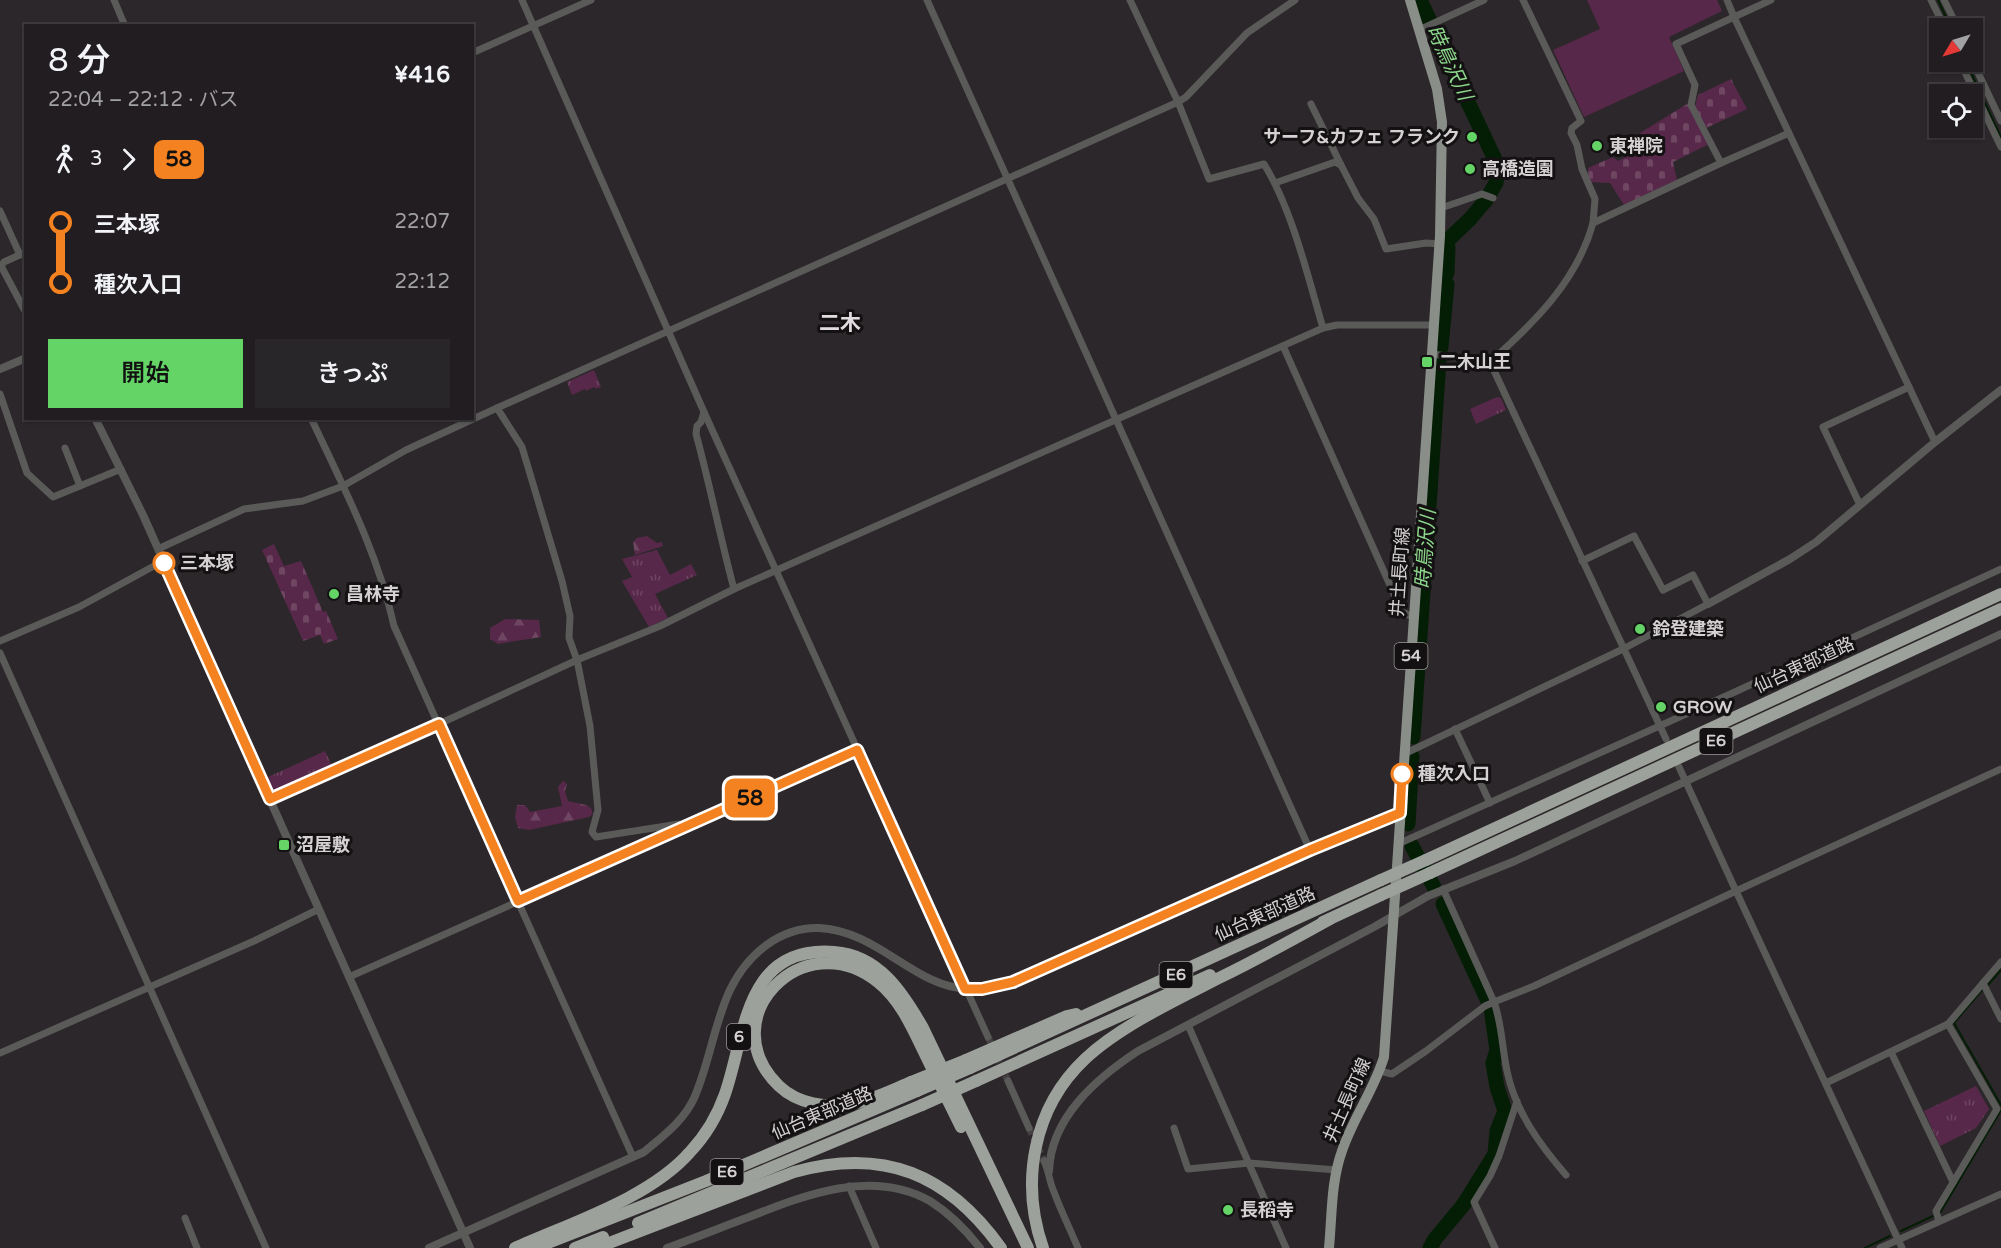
<!DOCTYPE html>
<html lang="ja">
<head>
<meta charset="utf-8">
<style>
  body { margin:0; font-family:"Varela Round","Noto Sans JP",sans-serif; background:#292629; color:#f1f3f6; height:100vh; display:flex; flex-direction:column; font-size:22px; white-space:nowrap }
  * { box-sizing:border-box; margin:0 }
  p { font-size:20px; color:#a2a2a5 }
  .icon { flex:none; width:33px; height:33px; fill:none; stroke:currentColor; stroke-width:2; stroke-linecap:round; stroke-linejoin:round }
  .map { position:relative; flex:1; overflow:hidden }
  .panel { position:absolute; left:24px; top:24px; width:450px; height:396px; display:flex; flex-direction:column; background:#211d20; border-radius:0px; box-shadow:0 2px 4px #0004,0 0 0 2px #3e3b3e }
  .panel>* { flex:none }
  .badge { padding:0 12px; border-radius:9px; font-size:21px; line-height:39px }
  .needle { width:39px; rotate:232deg }
  .tools { position:absolute; left:1929px; top:18px; display:grid; gap:12px }
  .tools a { display:grid; place-items:center; width:54px; height:54px; border-radius:0px; background:#211d20; box-shadow:0 2px 4px #0004,0 0 0 2px #3e3b3e; font-size:30px }
  .map>.badge { position:absolute; translate:-50% -50%; box-shadow:0 0 0 3px #fff }
  .legs { display:flex; align-items:center; gap:9px; height:66px; padding:0 24px; font-size:20px }
  .legs p { margin-inline-start:auto }
  .summary { display:flex; align-items:center; justify-content:space-between; height:102px; padding:0 24px }
  h1 { font-size:33px; font-weight:600; line-height:45px }
  .button { display:flex; gap:12px; margin-top:auto; padding:12px 24px }
  .button a { flex:1; height:69px; border-radius:0px; background:#65d467; color:#111; font-size:24px; font-weight:600; line-height:69px; text-align:center }
  .button a+a { background:#292629; color:#f1f3f6 }
  ul { padding:0 24px; list-style:none }
  li { display:flex; align-items:center; gap:21px; height:60px; font-size:22px }
  li i { display:grid; place-items:center; width:9px; height:100%; margin:0 8px; background:currentColor }
  li i::after { content:''; width:15px; height:15px; margin:-8px; border:4px solid; border-radius:50%; background:#211d20 }
  li p { margin-inline-start:auto }
  li:first-child i { background:linear-gradient(#0000 50%,currentColor 0) }
  li:last-child i { background:linear-gradient(currentColor 50%,#0000 0) }
  .map>svg:first-child { display:block }
</style>
</head>
<body>
<div class="map">
<svg width="2001" height="1248" viewBox="0 0 2001 1248">
  <defs>
    <pattern id="grass-tufts" width="24" height="20" patternUnits="userSpaceOnUse" patternTransform="scale(1.5)"><rect width="24" height="20" fill="#572849"/><path d="M3 7l-1-3M5 7V3M7 7l1-3M15 17l-1-3M17 17v-4M19 17l1-3" fill="none" stroke="#6e4662"/></pattern>
    <pattern id="forest-firs" width="22" height="20" patternUnits="userSpaceOnUse" patternTransform="scale(1.5)"><rect width="22" height="20" fill="#572849"/><path d="M5 1l3.5 6h-7zM16 11l3.5 6h-7z" fill="#6e4662"/></pattern>
    <pattern id="cemetery-stones" width="16" height="16" patternUnits="userSpaceOnUse" patternTransform="scale(1.5)"><rect width="16" height="16" fill="#572849"/><path d="M2 7V4a2 2 0 0 1 4 0v3zM10 15v-3a2 2 0 0 1 4 0v3z" fill="#6e4662"/></pattern>
  </defs>
  <rect width="100%" height="100%" fill="#2c272a"/>
  <g fill="url(#grass-tufts)">
    <path d="M594 370 601 387 596 389 594 387 586 391 585 389 572 395 567 382Z"/>
    <path d="M1497 397 1501 398 1506 410 1476 424 1470 409Z"/>
    <path d="M657 550 670 575 691 564 697 575 655 594 668 618 649 627 622 581 632 577 622 559Z"/>
    <path d="M325 751 332 766 275 792 272 791 266 778Z"/>
    <path d="M1976 1086 1989 1109 1976 1128 1940 1146 1924 1111Z"/>
  </g>
  <g fill="url(#forest-firs)">
    <path d="M647 536 657 543 662 542 663 546 635 555 633 542 637 538Z"/>
    <path d="M505 619 539 620 541 637 498 644 490 639V628Z"/>
    <path d="M563 781 567 784 565 791 568 801 586 805 591 808 593 814 589 817 529 830 518 828 515 817 517 805H525L530 812 562 806 558 787Z"/>
  </g>
  <g fill="url(#cemetery-stones)">
    <path d="M1731 79 1747 109 1706 128 1695 106 1698 95Z"/>
    <path d="M1687 104 1709 144 1673 162 1677 180 1624 205 1610 183 1589 182 1588 168 1613 157 1618 161 1642 148 1640 133Z"/>
    <path d="M274 544 284 566 301 561 323 612 326 611 338 639 324 644 320 635 303 641 262 550Z"/>
  </g>
  <path fill="#572849" d="M1587 0H1717L1722 11 1669 37 1684 71 1584 117 1553 50 1600 29Z"/>
  <g fill="none" stroke-linecap="round" stroke-linejoin="round">
    <g stroke="#041e05" stroke-width="2">
      <path d="M1938 0 1951 28"/>
      <path d="M1966 62 2001 137"/>
      <path d="M1988 985 2001 970"/>
      <path d="M1982 990 1954 1023 2001 1105"/>
      <path d="M1940 1213 2001 1110"/>
      <path d="M1901 1231 1933 1216"/>
      <path d="M1865 1248 1890 1236"/>
    </g>
    <g stroke="#041e05" stroke-width="15">
      <path d="M1420 0 1498 166 1496 183 1490 193"/>
      <path d="M1449 239 1470 219 1487 199"/>
      <path d="M1447 273 1448 247"/>
      <path d="M1441 347 1447 284"/>
      <path d="M1413 737 1439 361"/>
      <path d="M1408 824 1412 756"/>
      <path d="M1412 846 1434 887"/>
      <path d="M1443 904 1487 999"/>
      <path d="M1430 1248 1435 1239 1464 1204 1495 1154 1497 1131 1505 1111 1497 1087 1493 1063 1497 1050 1491 1008"/>
    </g>
    <g stroke="#454043" stroke-width="7" stroke-dasharray="7 3.5" stroke-linecap="butt">
      <path d="M988 1037 1008 1081"/>
      <path d="M1029 1128 1044 1161"/>
    </g>
    <g stroke="#5a5b59" stroke-width="7">
      <path d="M114 0 125 26"/>
      <path d="M522 0 704 412 701 422 697 426 696 434C710 485 720 537 734 589"/>
      <path d="M927 0 1310 850"/>
      <path d="M1130 0 1178 102 1209 179 1264 164C1292 209 1308 277 1323 328"/>
      <path d="M1523 0 1581 121 1572 128 1571 133 1577 145 1582 169 1595 199 1593 223 1721 163"/>
      <path d="M1727 0 1734 17 1771 0"/>
      <path d="M1931 0 1945 28"/>
      <path d="M1944 0 1958 28"/>
      <path d="M1419 30 1484 0"/>
      <path d="M472 53 591 0"/>
      <path d="M1972 60 2001 121"/>
      <path d="M1960 62 2001 147"/>
      <path d="M1311 104 1341 165"/>
      <path d="M1789 133 1721 163 1691 105 1695 85 1676 44 1734 17 1935 442"/>
      <path d="M1275 183 1335 162 1341 165 1358 198 1374 219 1386 249 1426 243 1440 244"/>
      <path d="M1441 208 1482 194 1493 198"/>
      <path d="M0 211 20 255"/>
      <path d="M1 266 26 313"/>
      <path d="M0 267 4 262 26 252"/>
      <path d="M1283 346 1402 612 1413 617"/>
      <path d="M1432 354 1490 362 1666 739"/>
      <path d="M1490 362C1534 323 1577 281 1593 223"/>
      <path d="M0 394 27 473 53 497 121 469"/>
      <path d="M497 408 522 447 562 581 570 616 569 638 577 660 590 726 598 810 592 832 596 837 679 824 683 827"/>
      <path d="M704 412 988 1037"/>
      <path d="M311 418C343 486 378 553 394 626L633 1157"/>
      <path d="M65 448 80 486"/>
      <path d="M1860 505 1823 427 1909 387"/>
      <path d="M158 549 244 509 303 501 343 486 406 450 497 408 1178 102 1186 97 1247 33 1295 0"/>
      <path d="M0 641 79 607 152 567 164 563"/>
      <path d="M0 653 266 1248"/>
      <path d="M1455 729 1490 803"/>
      <path d="M1404 754 1623 649 1708 604 1693 575 1663 590 1634 536 1582 561"/>
      <path d="M270 799 439 724 577 660 660 626 734 589 1323 328 1337 325H1434"/>
      <path d="M1398 844 1737 691 2001 569"/>
      <path d="M1443 889 1494 1002 1534 986 1736 891 1679 767"/>
      <path d="M349 977 857 750"/>
      <path d="M1983 983 2001 1019"/>
      <path d="M1188 1025 1286 1248"/>
      <path d="M1891 1052 1953 1182"/>
      <path d="M0 1053 254 941 319 909"/>
      <path d="M1380 1071 1392 1074 1426 1051 1485 1006 1494 1002C1502 1024 1502 1048 1507 1071 1515 1111 1540 1145 1566 1175"/>
      <path d="M1008 1081 1029 1128"/>
      <path d="M1826 1083 1948 1024 2001 962"/>
      <path d="M1174 1128 1188 1169 1249 1163 1337 1170"/>
      <path d="M1044 1161C1049 1171 1049 1181 1054 1192 1061 1211 1070 1229 1078 1248"/>
      <path d="M849 1186 876 1248"/>
      <path d="M185 1218 197 1248"/>
      <path d="M1939 1221 1936 1211 1997 1109 1948 1024"/>
      <path d="M1495 1248 1474 1202 1490 1176 1499 1156 1517 1101"/>
      <path d="M1880 1248 2001 1194"/>
      <path d="M1902 1248 1736 891 2001 769"/>
    </g>
    <g stroke="#5a5b59" stroke-width="8">
      <path d="M0 369 26 358"/>
      <path d="M95 418 143 515 470 1248"/>
      <path d="M1708 604 1790 559 1816 542 1935 442 2001 390"/>
      <path d="M1049 1171C1051 1117 1097 1078 1138 1051L1374 927 1428 896 1515 861 2001 634"/>
      <path d="M429 1248 644 1152C663 1136 685 1120 695 1096 718 1042 716 981 768 944 782 934 801 927 819 928 879 931 914 987 968 989 983 990 998 986 1013 983L1310 850 1400 813"/>
      <path d="M667 1248C695 1238 722 1227 749 1217 805 1195 872 1168 930 1201 949 1213 966 1230 980 1248"/>
    </g>
    <path stroke="#8a8e89" stroke-width="10" d="M1329 1248C1332 1216 1331 1181 1342 1151 1353 1118 1374 1090 1384 1057L1440 236 1442 122 1437 89 1410 0"/>
    <g stroke="#9da19c" stroke-width="12">
      <path d="M1426 860 2001 594"/>
      <path d="M1430 873 2001 609"/>
      <path d="M1323 922 1381 895"/>
      <path d="M966 1060 1067 1016 1076 1014"/>
      <path d="M970 1068 1381 880"/>
      <path d="M976 1081 1210 975"/>
      <path d="M911 1082C892 1090 872 1100 852 1104 826 1108 798 1104 779 1086 710 1019 803 922 878 982 902 1001 914 1032 927 1058 938 1081 950 1104 961 1127"/>
      <path d="M638 1223 922 1105"/>
      <path d="M515 1248C570 1223 650 1198 690 1152 706 1135 717 1117 725 1094 746 1034 744 945 834 952 879 955 903 993 923 1028L1028 1248"/>
      <path d="M535 1248 706 1181 917 1091"/>
      <path d="M575 1248 603 1237"/>
      <path d="M596 1248 794 1172C884 1147 948 1174 1001 1248"/>
      <path d="M1043 1248C1020 1182 1033 1108 1085 1059 1120 1026 1178 999 1221 977 1258 959 1294 939 1330 919"/>
    </g>
    <g stroke="#9da19c" stroke-width="12">
      <path d="M1381 880 1426 860"/>
      <path d="M1381 895 1430 873"/>
      <path d="M911 1082 966 1060"/>
      <path d="M917 1091 970 1068"/>
      <path d="M922 1105 976 1081"/>
    </g>
  </g>
  <g fill="none" stroke-linecap="round" stroke-linejoin="round">
    <g stroke="#fff" stroke-width="14">
      <path id="line-1" d="M164 563 270 799 439 724 518 901 857 750 965 989H982L1013 982 1310 850 1400 813 1402 774"/>
    </g>
    <use href="#line-1" stroke="#f58220" stroke-width="9"/>
  </g>
  <g fill="#65d467" stroke="#131112" stroke-width="2">
    <circle cx="1472" cy="137" r="6"/>
    <circle cx="1597" cy="146" r="6"/>
    <circle cx="1470" cy="169" r="6"/>
    <rect x="1421" y="356" width="12" height="12" rx="3"/>
    <circle cx="334" cy="594" r="6"/>
    <circle cx="1640" cy="629" r="6"/>
    <circle cx="1661" cy="707" r="6"/>
    <rect x="278" y="839" width="12" height="12" rx="3"/>
    <circle cx="1228" cy="1210" r="6"/>
  </g>
  <g fill="#fff" stroke="#f58220" stroke-width="3">
    <circle cx="164" cy="563" r="10"/>
    <circle cx="1402" cy="774" r="10"/>
  </g>
  <g text-anchor="middle" dominant-baseline="central" stroke-width="6" stroke-linejoin="round" paint-order="stroke">
    <g fill="#131112" stroke="#9b9799" stroke-width="1.5">
      <rect x="1394.5" y="643" width="33" height="26" rx="4.5"/>
      <rect x="1699.5" y="728" width="33" height="26" rx="4.5"/>
      <rect x="1159.5" y="962" width="33" height="26" rx="4.5"/>
      <rect x="727" y="1024" width="24" height="26" rx="4.5"/>
      <rect x="710.5" y="1159" width="33" height="26" rx="4.5"/>
    </g>
    <g font-size="16" font-weight="bold" fill="#d5d1d3">
      <text x="1411" y="656">54</text>
      <text x="1716" y="741">E6</text>
      <text x="1176" y="975">E6</text>
      <text x="739" y="1037">6</text>
      <text x="727" y="1172">E6</text>
    </g>
    <g font-size="18" font-weight="bold" fill="#d5d1d3" stroke="#131112" text-anchor="start">
      <text x="1460" y="137" text-anchor="end">サーフ&amp;カフェ フランク</text>
      <text x="1609" y="146">東禅院</text>
      <text x="1482" y="169">高橋造園</text>
      <text x="1439" y="362">二木山王</text>
      <text x="346" y="594">昌林寺</text>
      <text x="1652" y="629">鈴登建築</text>
      <text x="1673" y="707">GROW</text>
      <text x="296" y="845">沼屋敷</text>
      <text x="1240" y="1210">長稻寺</text>
    </g>
    <g font-size="18" font-weight="bold" fill="#d5d1d3" stroke="#131112" text-anchor="start">
      <text x="180" y="563">三本塚</text>
      <text x="1418" y="774">種次入口</text>
    </g>
    <g font-size="18" fill="#d5d1d3" stroke="#131112">
      <text transform="translate(1400 572) rotate(-86)">井土長町線</text>
      <text transform="translate(1804 665) rotate(-25)">仙台東部道路</text>
      <text transform="translate(1265 914) rotate(-24)">仙台東部道路</text>
      <text transform="translate(1347 1100) rotate(-66)">井土長町線</text>
      <text transform="translate(822 1113) rotate(-23)">仙台東部道路</text>
    </g>
    <g font-size="20" font-style="italic" fill="#8dd78c" stroke="#131112">
      <text transform="translate(1449 63) rotate(65)">時鳥沢川</text>
      <text transform="translate(1426 549) rotate(-86)">時鳥沢川</text>
    </g>
    <g font-size="21" font-weight="bold" fill="#e2dbdf" stroke="#131112">
      <text x="840" y="323">二木</text>
    </g>
  </g>
</svg>
<div class="tools">
<a><svg class="needle" viewBox="-14 -14 28 28"><path d="M0-13l5 13h-10z" fill="#e53935"/><path d="M0 13l5-13h-10z" fill="#a2a2a5"/></svg></a>
<a><svg class="icon" aria-label="locate" viewBox="0 0 24 24"><circle cx="12" cy="12" r="6"/><path d="M12 2v4M12 18v4M2 12h4M18 12h4"/></svg></a>
</div>
<b class="badge" style="left:750px;top:798px;background:#f58220;color:#111">58</b>
<section class="panel">
<div class="summary"><div><h1>8 分</h1><p>22:04 – 22:12 · バス</p></div><b>¥416</b></div>
<div class="legs"><svg class="icon" aria-label="walk" viewBox="0 0 24 24"><circle cx="13" cy="4" r="2"/><path d="M13 8l-2 6 4 7M11 14l-3 7M7 12l3-4h3l4 4"/></svg>3<svg class="icon" aria-label="forward" viewBox="0 0 24 24"><path d="M9 5l7 7-7 7"/></svg><b class="badge" style="background:#f58220;color:#111">58</b></div>
<ul>
<li><i style="color:#f58220"></i><b>三本塚</b><p>22:07</p></li>
<li><i style="color:#f58220"></i><b>種次入口</b><p>22:12</p></li>
</ul>
<div class="button"><a>開始</a><a>きっぷ</a></div>
</section>
</div>
</body>
</html>
